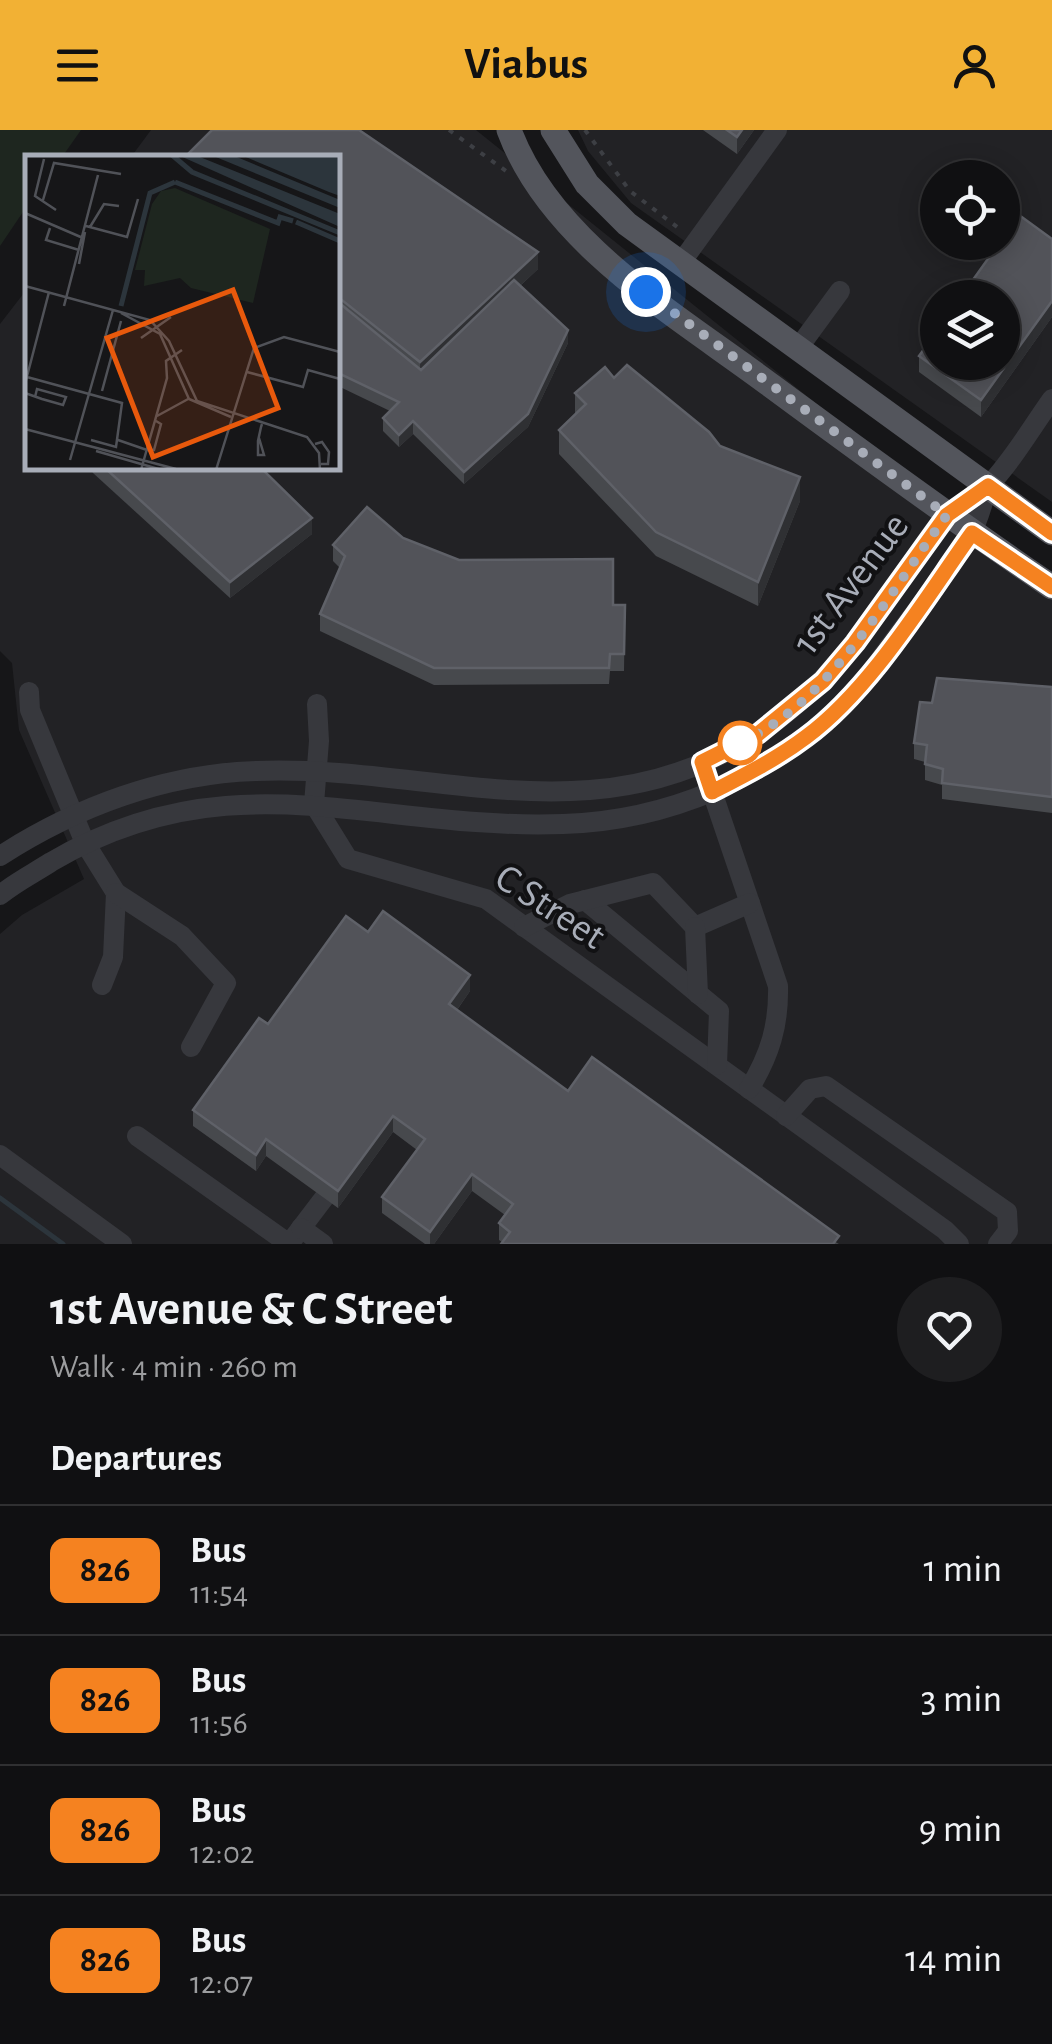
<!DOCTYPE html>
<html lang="en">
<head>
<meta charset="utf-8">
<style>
  body { margin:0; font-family:"Alegreya Sans",sans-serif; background:#1e1e20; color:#f1f3f6; height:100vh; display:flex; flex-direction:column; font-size:38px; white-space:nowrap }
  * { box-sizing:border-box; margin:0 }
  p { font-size:32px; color:#9c9d9f }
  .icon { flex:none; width:55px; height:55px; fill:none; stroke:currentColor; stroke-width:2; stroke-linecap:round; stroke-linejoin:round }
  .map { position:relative; height:1114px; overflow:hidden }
  .panel { display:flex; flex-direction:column; background:#101012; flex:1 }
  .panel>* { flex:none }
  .badge { padding:0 20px; border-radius:15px; font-size:35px; line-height:65px }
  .controls { position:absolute; left:920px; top:30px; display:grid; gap:20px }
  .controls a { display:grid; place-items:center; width:100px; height:100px; border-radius:50%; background:#101012; box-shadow:0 5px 25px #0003,0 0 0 2px #303032; font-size:50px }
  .you { position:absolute; width:50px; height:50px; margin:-25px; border:8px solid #fff; border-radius:50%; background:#1a73e8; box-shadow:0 0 0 15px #1a73e833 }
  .map>.badge { position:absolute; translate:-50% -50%; box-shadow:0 0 0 5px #fff }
  h2 { padding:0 50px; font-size:38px; line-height:90px }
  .round { display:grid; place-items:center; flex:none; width:105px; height:105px; border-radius:52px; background:#1e1e20 }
  .overview { display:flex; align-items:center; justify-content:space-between; height:170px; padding:0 50px }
  h1 { font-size:48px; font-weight:600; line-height:75px }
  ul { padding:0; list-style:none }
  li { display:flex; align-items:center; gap:30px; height:130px; padding:0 50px; border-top:2px solid #303032 }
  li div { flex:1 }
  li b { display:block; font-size:38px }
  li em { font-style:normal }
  li .badge { min-width:110px; font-weight:700; text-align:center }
  header { display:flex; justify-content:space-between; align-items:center; height:130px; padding:0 50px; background:#f2b134; color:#111; font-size:45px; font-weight:600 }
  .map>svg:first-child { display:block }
</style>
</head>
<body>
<header><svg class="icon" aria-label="menu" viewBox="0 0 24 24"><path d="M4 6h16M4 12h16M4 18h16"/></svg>Viabus<svg class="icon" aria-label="person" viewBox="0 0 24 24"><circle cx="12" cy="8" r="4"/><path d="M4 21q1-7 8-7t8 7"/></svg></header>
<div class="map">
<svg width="1052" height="1114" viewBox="0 0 1052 1114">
  <rect width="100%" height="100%" fill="#161618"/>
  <g fill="#222225" fill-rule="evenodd">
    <path d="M151 0H476L1052 463V1114H0V804L22 785 84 749 19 600 12 533 0 521V194L27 159 28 338H338V28L131 27Z"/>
    <path d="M578 0H1052V372L631 73 588 21ZM938 48H1002V112H938ZM938 168H1002V232H938Z"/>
  </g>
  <path fill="#1e261f" d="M0 0H81L62 27 28 28 27 76 0 116Z"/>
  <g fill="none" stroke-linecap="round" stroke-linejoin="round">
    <path stroke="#2c353c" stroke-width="5" d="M0 1068 63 1114"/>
    <g stroke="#3d3f44" stroke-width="4" stroke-dasharray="5 8" stroke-linecap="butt">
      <path d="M449 0 506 41"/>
      <path d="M585 0 630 61 681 100"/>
    </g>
    <g stroke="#37383d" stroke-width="20">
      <path d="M680 134 777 0"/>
      <path d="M799 217 840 161"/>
      <path d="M29 562 30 580 85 713 116 763 113 827 102 855"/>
      <path d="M317 574 319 611 314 674 348 729 486 769 945 1100 959 1114"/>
      <path d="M702 632 778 856C779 895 770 925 749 959"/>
      <path d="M0 726C76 677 164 644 256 641 432 634 593 712 759 603 822 562 863 502 906 441 919 423 931 402 946 386 959 374 977 367 989 355 1013 330 1032 297 1052 269"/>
      <path d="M116 763 182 806 226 853 191 917"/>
      <path d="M0 765C16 752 34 743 51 732 232 625 375 701 563 694 667 691 768 648 843 575 861 558 875 536 890 516 916 480 947 444 970 405 979 391 983 371 988 355"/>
      <path d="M585 770 719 881 717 935"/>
      <path d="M524 797 570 774 653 753 695 797 750 773"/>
      <path d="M695 797 698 864"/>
      <path d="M786 986 810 959 826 956 1007 1082 1008 1101 998 1114"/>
      <path d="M137 1006 289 1114 324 1068"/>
      <path d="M0 1025 122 1114"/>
      <path d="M301 1098 323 1114"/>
    </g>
    <g stroke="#53555c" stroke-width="25">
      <path d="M509 0C551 114 680 187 773 257 865 325 957 392 1052 457"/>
      <path d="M553 0 587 54 627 94 1052 403"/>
    </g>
  </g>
  <g fill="#47494d">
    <path d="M703 0H754L737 24Z"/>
    <path d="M338 28 538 139 520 156 568 213 528 297 464 354 413 304 399 317 383 301V288L390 281 338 256Z"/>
    <path d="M1052 109V187L981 287 919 242V226Z"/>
    <path d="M614 248 720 316 800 371 758 476 656 426 559 324V300L575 284V263Z"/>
    <path d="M90 338H261L312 404 230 468 93 343Z"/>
    <path d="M403 408 459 430 613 475H625L624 541H610L609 554 434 555 320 501V484L340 438 333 431V415Z"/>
    <path d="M1052 557V683L942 669V655L925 650V632L914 629V613L932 573Z"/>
    <path d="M368 802 470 861 457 880 568 961 839 1114 502 1112 499 1110V1093L505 1085 472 1061 434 1114H425L382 1083V1067L417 1020 393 1002 338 1078 266 1026 256 1041 193 996V980L268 894Z"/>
  </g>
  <g fill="#2f3033">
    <path d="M742 0H754L737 24V7Z"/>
    <path d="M538 122V139L420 249V232Z"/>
    <path d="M1052 171V187L981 287V270Z"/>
    <path d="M568 200V213L528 297 464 354V342Z"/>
    <path d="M413 291V304L399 317V305Z"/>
    <path d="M800 347V371L758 476V452Z"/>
    <path d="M312 388V404L230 468V452Z"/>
    <path d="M470 845V861L449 891V874Z"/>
    <path d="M393 986V1002L338 1078V1061Z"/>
    <path d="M266 1009V1026L256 1041V1025Z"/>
    <path d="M472 1044V1061L434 1114H430V1102Z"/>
  </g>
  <g fill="#525359" stroke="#5f6168" stroke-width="2.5">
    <path d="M212 0H359L538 122 420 232 338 167V28H184Z"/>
    <path d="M727 0H742L737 7Z"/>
    <path d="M1019 85 1052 109V171L981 270 919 226 938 200V232H1002V168H960L1000 112H1002V109Z"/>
    <path d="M514 150 568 200 528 284 464 342 413 291 399 305 383 288 399 272 338 243V172L421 240Z"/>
    <path d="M627 235 709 302 720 316 800 347 758 452 656 402 559 300 586 274 575 263 605 237 614 248Z"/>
    <path d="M105 338H261L312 388 230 452Z"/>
    <path d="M367 377 403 408 459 430 613 429V475H625L624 524H610L609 538H434L320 484 345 426 333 415Z"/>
    <path d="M937 548 1052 557V667L942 653 943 639 925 634 927 615 914 613 920 572 932 573Z"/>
    <path d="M383 781 470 845 449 874 568 961 592 927 839 1106 833 1114H501L510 1102 499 1093 513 1074 472 1044 430 1102 382 1067 425 1009 393 986 338 1061 266 1009 256 1025 193 980 259 888 268 894 346 786 368 802Z"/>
  </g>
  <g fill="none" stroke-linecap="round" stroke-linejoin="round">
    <g stroke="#fff" stroke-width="22">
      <path id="line" d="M1052 403 988 356 947 385 855 513 823 551 758 604 702 632 712 662C745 645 777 629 806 607 871 559 925 469 972 403L1052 457"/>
    </g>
    <use href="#line" stroke="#f58220" stroke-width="15"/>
    <path stroke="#a8adb8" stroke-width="10" stroke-dasharray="0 18" d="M646 162 947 385C888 464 832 571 740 613"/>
  </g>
  <circle fill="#fff" stroke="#f58220" stroke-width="5" cx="740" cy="613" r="20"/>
  <g text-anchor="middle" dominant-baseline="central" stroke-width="8" stroke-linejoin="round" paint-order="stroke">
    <g font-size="40" fill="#a8adb8" stroke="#111113">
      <text transform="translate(851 454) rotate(-53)">1st Avenue</text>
      <text transform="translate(550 777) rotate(33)">C Street</text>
    </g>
  </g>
  <g transform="translate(25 25)">
    <rect width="315" height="315" fill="#161618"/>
    <path d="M150 33 245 74 228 148 166 133 155 123 119 131 120 115H110L127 49 136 36Z" fill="#1e261f"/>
    <path d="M153 0H170L315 59V72ZM186 0H207L315 45V53ZM216 0H315V41L304 37Z" fill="#2c353c"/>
    <path fill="none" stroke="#2c353c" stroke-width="5" d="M147 0 167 17 315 78M150 27 253 68 255 62 268 66M271 67 315 86M96 151 125 38 150 27"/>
    <path fill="none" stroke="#505258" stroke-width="2.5" d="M19 4 10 41 31 55M18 45 29 8 96 19M0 58 58 83M61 71 102 82 113 44M65 72 79 49 94 51M25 73 21 85 54 95M54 109 60 77M0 131 125 165 144 186 172 246 282 282 294 298 295 315M39 151 73 20M96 158 135 179 164 244 206 262M116 183 146 162M222 217 278 232 283 215 315 224M2 222 97 248 91 292 66 285M0 229 24 137M77 236 96 166M0 238 17 244 38 250 41 242 12 234 10 242M132 261 165 243M0 274 151 314M234 283 239 300H233V286L236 272 237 269M93 285 122 295M290 289 297 287 304 297 303 309H296M122 295H129L136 269 131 266M71 296 137 315M45 305 88 155M116 315 142 223 141 206 157 195M191 315 229 193 259 182 315 197"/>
    <path fill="#e8590c" fill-opacity="0.15" stroke="#e8590c" stroke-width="5" d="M208 135 253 253 128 302 82 183Z"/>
    <rect width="315" height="315" fill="none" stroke="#a8adb8" stroke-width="5"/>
  </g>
</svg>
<div class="controls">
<a><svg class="icon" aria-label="locate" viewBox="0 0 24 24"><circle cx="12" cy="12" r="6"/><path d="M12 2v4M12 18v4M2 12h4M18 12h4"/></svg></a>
<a><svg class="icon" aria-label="layers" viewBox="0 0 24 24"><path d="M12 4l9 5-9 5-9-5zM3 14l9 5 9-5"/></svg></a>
</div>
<div class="you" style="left:646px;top:162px"></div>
</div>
<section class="panel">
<div class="overview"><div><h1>1st Avenue &amp; C Street</h1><p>Walk · 4 min · 260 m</p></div><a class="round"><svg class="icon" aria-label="heart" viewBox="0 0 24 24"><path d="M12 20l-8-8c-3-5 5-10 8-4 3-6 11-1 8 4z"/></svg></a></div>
<h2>Departures</h2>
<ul>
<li><span class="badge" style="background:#f58220;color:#111">826</span><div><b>Bus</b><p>11:54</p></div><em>1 min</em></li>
<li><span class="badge" style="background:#f58220;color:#111">826</span><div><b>Bus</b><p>11:56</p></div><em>3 min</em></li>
<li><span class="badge" style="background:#f58220;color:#111">826</span><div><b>Bus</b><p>12:02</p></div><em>9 min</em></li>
<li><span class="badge" style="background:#f58220;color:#111">826</span><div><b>Bus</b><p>12:07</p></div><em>14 min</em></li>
</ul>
</section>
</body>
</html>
